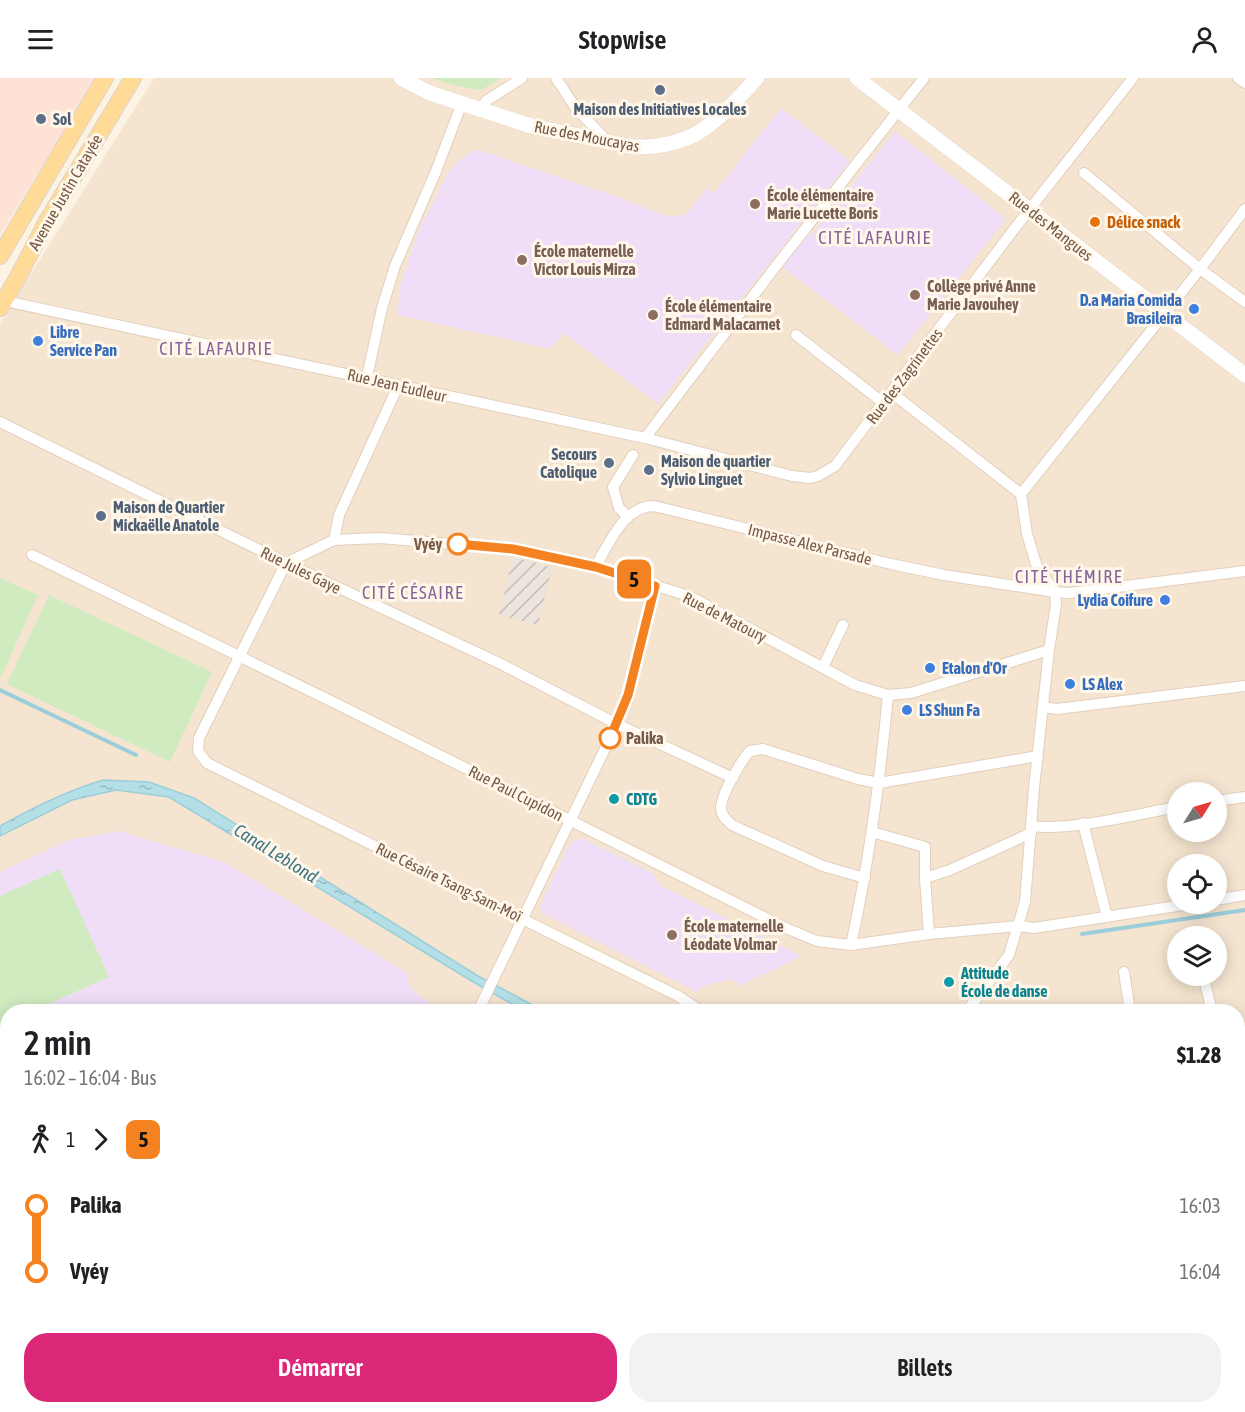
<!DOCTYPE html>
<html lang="fr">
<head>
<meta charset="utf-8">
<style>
  body { margin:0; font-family:"Asap Condensed",sans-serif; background:#f2f2f2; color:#202124; height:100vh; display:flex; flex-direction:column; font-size:22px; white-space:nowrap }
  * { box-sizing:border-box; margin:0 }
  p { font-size:20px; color:#757577 }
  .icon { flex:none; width:33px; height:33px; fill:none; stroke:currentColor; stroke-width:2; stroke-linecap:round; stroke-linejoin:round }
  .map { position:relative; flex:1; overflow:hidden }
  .sheet { position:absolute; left:0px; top:926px; width:1245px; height:410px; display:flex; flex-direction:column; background:#fff; border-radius:24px 24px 0 0; box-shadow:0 3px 15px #0003 }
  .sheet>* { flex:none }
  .badge { padding:0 12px; border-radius:9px; font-size:21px; line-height:39px }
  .needle { width:39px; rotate:53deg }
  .fabs { position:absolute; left:1167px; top:704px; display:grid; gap:12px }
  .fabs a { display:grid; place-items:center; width:60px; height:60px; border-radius:50%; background:#fff; box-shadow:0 3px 15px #0003; font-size:30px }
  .map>.badge { position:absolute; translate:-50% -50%; box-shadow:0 0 0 3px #fff }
  .legs { display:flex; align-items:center; gap:9px; height:66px; padding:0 24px; font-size:20px }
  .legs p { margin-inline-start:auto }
  .head { display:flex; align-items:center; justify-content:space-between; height:102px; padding:0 24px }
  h1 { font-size:33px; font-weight:600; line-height:45px }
  .primary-button { display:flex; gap:12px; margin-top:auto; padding:12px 24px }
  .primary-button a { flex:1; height:69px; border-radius:24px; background:#db2777; color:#fff; font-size:24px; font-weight:600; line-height:69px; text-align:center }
  .primary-button a+a { background:#f2f2f2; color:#202124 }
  ul { padding:0 24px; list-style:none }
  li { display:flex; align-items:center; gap:21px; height:66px; font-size:22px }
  li i { display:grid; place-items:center; width:9px; height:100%; margin:0 8px; background:currentColor }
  li i::after { content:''; width:15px; height:15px; margin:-8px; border:4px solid; border-radius:50%; background:#fff }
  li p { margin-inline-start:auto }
  li:first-child i { background:linear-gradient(#0000 50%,currentColor 0) }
  li:last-child i { background:linear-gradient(currentColor 50%,#0000 0) }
  header { display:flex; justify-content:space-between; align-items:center; height:78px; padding:0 24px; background:#fff; font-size:27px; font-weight:600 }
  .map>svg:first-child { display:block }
</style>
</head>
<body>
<header><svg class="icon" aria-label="menu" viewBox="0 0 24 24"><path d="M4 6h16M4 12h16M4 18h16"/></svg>Stopwise<svg class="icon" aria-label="person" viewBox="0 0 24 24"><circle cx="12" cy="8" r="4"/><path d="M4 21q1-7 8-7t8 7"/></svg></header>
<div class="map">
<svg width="1245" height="1334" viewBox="0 0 1245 1334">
  <defs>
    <pattern id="industrial-furrows" width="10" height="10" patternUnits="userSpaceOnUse" patternTransform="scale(1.5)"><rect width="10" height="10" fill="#ece4dd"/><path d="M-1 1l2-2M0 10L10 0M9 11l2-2" fill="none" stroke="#c4bcb5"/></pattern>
    <pattern id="water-ripples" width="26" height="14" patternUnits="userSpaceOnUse" patternTransform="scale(1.5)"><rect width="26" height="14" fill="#b5dfe7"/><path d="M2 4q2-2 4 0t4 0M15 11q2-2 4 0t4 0" fill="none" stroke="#98b8bd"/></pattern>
  </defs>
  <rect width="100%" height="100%" fill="#fdf3e2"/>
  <path fill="#f5e5d0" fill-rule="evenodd" d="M154 0H1245V1334H0V245ZM1178 714H1216V753H1178ZM1178 786H1216V825H1178ZM1178 858H1216V897H1178ZM8 933H1238V1328H8Z"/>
  <path fill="#fee2d5" d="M0 0H97L0 156Z"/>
  <path fill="url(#industrial-furrows)" d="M513 479 552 489 538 547 499 537Z"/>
  <g fill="#f0def9">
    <path d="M781 30 850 83 658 326 564 255 550 271 398 237 399 212 419 152 448 95 461 81 476 71 623 121 668 139 685 137 707 110 714 115Z"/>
    <path d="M895 53 1006 141 898 277 781 188 805 156 811 158Z"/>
    <path d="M119 753 226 785 407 895 409 908 438 933H8L7 1063 0 1066V794L69 762Z"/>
    <path d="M582 760 653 795 661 808 802 878 739 908 732 901 702 908 698 914 542 835 540 828 570 765Z"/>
  </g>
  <g fill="#d0ebc0">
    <path d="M432 0H501L481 12 453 7Z"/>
    <path d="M0 500 38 517 1 599 0 598Z"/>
    <path d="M49 517 212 594 170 684 7 606Z"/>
    <path d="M60 791 109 899 33 933H8L7 944 0 948V818Z"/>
  </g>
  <path fill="url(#water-ripples)" stroke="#9bceda" stroke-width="1.5" d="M103 702 149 704 194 720 478 898 544 933H524L475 905 169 719 116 712 72 722 0 758V748C34 729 66 713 103 702Z"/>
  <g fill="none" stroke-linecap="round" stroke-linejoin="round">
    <g stroke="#9bceda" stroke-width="4">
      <path d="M0 612 136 677"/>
      <path d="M1082 856 1245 832"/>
    </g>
    <g stroke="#e2cfbd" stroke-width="12">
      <g id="street">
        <path d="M556 0 575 29 607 63"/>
        <path d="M1238 0 1245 5"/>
        <path d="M482 31 486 23 522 0"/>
        <path d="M1084 95 1200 191 1245 224"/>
        <path d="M0 222 645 360 792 398 810 400 818 398 835 388 1018 146 1133 0"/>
        <path d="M796 257 885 326"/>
        <path d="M367 299 382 230 395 188 436 93 462 25"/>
        <path d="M892 315 1021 416"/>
        <path d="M0 344 286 485 499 585 617 646 733 700"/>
        <path d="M645 360 776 188 924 0"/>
        <path d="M628 439 619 430 613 409 633 377"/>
        <path d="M334 462 339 437 398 308"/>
        <path d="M32 477 337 626 788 851 817 863 851 867 929 856 1019 848 1034 850 1196 825"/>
        <path d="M286 485 334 462 380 460 513 471 595 489 689 518 855 607 888 617 911 615 1049 572"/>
        <path d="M286 485 199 660 198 673 207 685 678 918 701 933"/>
        <path d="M595 489C609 467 623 428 654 428L891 486 944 497 1055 514 1070 515 1245 493"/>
        <path d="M823 589 843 547"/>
        <path d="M1043 629 1057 631 1245 608"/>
        <path d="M1216 723 1245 719"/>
        <path d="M1083 745 1107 839"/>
        <path d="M1032 748C1073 753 1136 736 1178 729"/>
        <path d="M872 754 925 769V800"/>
        <path d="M865 800 823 788 732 747C727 742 721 738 721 731 720 718 741 683 750 673L763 671 858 701 879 705 1038 678"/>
        <path d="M1216 822 1245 817"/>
        <path d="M929 856 925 800 950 792 1031 755"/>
        <path d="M851 867C869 784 880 702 888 617"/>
        <path d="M1124 894 1130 933"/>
        <path d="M1203 897 1212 933"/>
        <path d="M478 933 617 646 629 617 655 508"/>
        <path d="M967 933 1009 877 1025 824 1034 710 1049 572 1056 526 1055 514 1037 489 1027 456 1021 416 1200 191 1245 131"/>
        <path d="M1238 998 1245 997"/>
        <path d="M1238 1134 1245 1128"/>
        <path d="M0 1151 8 1149"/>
        <path d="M0 1313 8 1311"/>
        <path d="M223 1328 227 1334"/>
        <path d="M606 1328 607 1334"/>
        <path d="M77 1334V1328"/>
        <path d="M390 1334 393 1328"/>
        <path d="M508 1334 511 1328"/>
        <path d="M856 1334 871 1328"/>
        <path d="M1109 1334 1118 1328"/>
      </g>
    </g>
    <g stroke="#e9d2bd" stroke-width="16">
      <g id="secondary">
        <path d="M401 0 430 15 531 48 633 69C696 70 717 43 757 0"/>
        <path d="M857 0 1245 297"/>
      </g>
    </g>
    <g stroke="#dbd4cf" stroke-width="18">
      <g id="primary">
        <path d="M0 178 105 0"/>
        <path d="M0 230 19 197 46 145 133 0"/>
      </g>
    </g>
    <use href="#street" stroke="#fff" stroke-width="10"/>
    <use href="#secondary" stroke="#fff" stroke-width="15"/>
    <use href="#primary" stroke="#ffdb97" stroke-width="16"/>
  </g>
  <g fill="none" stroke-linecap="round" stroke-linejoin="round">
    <g stroke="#fff" stroke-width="14">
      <path id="line-1" d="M458 466 513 471 596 489 655 508 628 617 610 660"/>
    </g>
    <use href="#line-1" stroke="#f58220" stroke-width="9"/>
  </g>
  <g fill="#5c6f8a" stroke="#fff7e9" stroke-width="2">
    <circle cx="660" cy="12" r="6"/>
    <circle cx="41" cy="41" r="6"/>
    <circle cx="609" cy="385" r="6"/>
    <circle cx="649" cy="392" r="6"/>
    <circle cx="101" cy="438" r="6"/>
  </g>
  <g fill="#8d6e63" stroke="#fff7e9" stroke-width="2">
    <circle cx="755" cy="126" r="6"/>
    <circle cx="522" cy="182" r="6"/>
    <circle cx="915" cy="217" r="6"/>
    <circle cx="653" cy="237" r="6"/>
    <circle cx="672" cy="857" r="6"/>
  </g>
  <circle fill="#e8710a" stroke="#fff7e9" stroke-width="2" cx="1095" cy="144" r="6"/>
  <g fill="#3f7fe0" stroke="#fff7e9" stroke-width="2">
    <circle cx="1194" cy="231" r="6"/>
    <circle cx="38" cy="263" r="6"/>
    <circle cx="1165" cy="522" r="6"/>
    <circle cx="930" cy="590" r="6"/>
    <circle cx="1070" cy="606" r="6"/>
    <circle cx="907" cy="632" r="6"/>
  </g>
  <g fill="#fff" stroke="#f58220" stroke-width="3">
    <circle cx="458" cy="466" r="10"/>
    <circle cx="610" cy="660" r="10"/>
  </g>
  <g fill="#0f9aa8" stroke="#fff7e9" stroke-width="2">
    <circle cx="614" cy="721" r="6"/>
    <circle cx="949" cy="904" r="6"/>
  </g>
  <g text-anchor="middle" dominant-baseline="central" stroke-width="6" stroke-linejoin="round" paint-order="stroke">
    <g font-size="16" font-weight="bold" fill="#4e5e75" stroke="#fff7e9" text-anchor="start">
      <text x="660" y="31" text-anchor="middle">Maison des Initiatives Locales</text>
      <text x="53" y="41">Sol</text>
      <text x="597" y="376" text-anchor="end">Secours<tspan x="597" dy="18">Catolique</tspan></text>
      <text x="661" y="383">Maison de quartier<tspan x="661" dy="18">Sylvio Linguet</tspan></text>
      <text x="113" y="429">Maison de Quartier<tspan x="113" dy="18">Mickaëlle Anatole</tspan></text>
    </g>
    <g font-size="16" fill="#765947" stroke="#fff7e9">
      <text transform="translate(587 58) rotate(11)">Rue des Moucayas</text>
      <text transform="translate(65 114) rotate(-60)">Avenue Justin Catayée</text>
      <text transform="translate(1051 148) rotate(38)">Rue des Mangues</text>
      <text transform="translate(904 298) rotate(-53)">Rue des Zagrinettes</text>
      <text transform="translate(397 307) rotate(13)">Rue Jean Eudleur</text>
      <text transform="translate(810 466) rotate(14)">Impasse Alex Parsade</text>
      <text transform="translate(301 492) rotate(26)">Rue Jules Gaye</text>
      <text transform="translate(725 539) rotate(27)">Rue de Matoury</text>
      <text transform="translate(516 715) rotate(27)">Rue Paul Cupidon</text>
      <text transform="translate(449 804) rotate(26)">Rue Césaire Tsang-Sam-Moï</text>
    </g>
    <g font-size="16" font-weight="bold" fill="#785e54" stroke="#fff7e9" text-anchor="start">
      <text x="767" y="117">École élémentaire<tspan x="767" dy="18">Marie Lucette Boris</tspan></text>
      <text x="534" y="173">École maternelle<tspan x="534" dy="18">Victor Louis Mirza</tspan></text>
      <text x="927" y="208">Collège privé Anne<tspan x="927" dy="18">Marie Javouhey</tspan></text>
      <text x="665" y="228">École élémentaire<tspan x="665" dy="18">Edmard Malacarnet</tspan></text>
      <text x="684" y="848">École maternelle<tspan x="684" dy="18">Léodate Volmar</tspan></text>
    </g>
    <g font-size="16" font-weight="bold" fill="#c56008" stroke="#fff7e9" text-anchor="start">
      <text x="1107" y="144">Délice snack</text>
    </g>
    <g font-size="16" font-weight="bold" fill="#366cbe" stroke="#fff7e9" text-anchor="start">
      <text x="1182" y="222" text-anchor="end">D.a Maria Comida<tspan x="1182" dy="18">Brasileira</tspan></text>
      <text x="50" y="254">Libre<tspan x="50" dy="18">Service Pan</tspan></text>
      <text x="1153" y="522" text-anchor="end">Lydia Coifure</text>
      <text x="942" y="590">Etalon d'Or</text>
      <text x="1082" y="606">LS Alex</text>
      <text x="919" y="632">LS Shun Fa</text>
    </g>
    <g font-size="16" font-weight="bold" fill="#765947" stroke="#fff7e9" text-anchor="end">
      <text x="442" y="466">Vyéy</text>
      <text x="626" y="660" text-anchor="start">Palika</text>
    </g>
    <g font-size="16" font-weight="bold" fill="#0d838f" stroke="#fff7e9" text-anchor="start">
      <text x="626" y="721">CDTG</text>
      <text x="961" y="895">Attitude<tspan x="961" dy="18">École de danse</tspan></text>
    </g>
    <g font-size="18" letter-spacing="1.5" fill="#88629a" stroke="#fff7e9">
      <text x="875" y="159">CITÉ LAFAURIE</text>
      <text x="216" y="270">CITÉ LAFAURIE</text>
      <text x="1069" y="498">CITÉ THÉMIRE</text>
      <text x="413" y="514">CITÉ CÉSAIRE</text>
    </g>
    <g font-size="18" font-style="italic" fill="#3d7683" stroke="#fff7e9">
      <text transform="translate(276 775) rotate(32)">Canal Leblond</text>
    </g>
  </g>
</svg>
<div class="fabs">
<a><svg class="needle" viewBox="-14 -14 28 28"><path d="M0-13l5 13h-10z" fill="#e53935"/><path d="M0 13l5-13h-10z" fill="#757577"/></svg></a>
<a><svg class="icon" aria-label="locate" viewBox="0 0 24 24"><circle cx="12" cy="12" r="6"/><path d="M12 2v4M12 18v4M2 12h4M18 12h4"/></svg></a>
<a><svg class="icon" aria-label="layers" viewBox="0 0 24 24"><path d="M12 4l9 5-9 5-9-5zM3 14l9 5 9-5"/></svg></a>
</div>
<b class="badge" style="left:634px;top:501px;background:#f58220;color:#111">5</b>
<section class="sheet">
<div class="head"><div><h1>2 min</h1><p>16:02 – 16:04 · Bus</p></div><b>$1.28</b></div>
<div class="legs"><svg class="icon" aria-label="walk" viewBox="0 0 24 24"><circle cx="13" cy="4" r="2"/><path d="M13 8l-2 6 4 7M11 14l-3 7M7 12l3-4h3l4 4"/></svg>1<svg class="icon" aria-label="forward" viewBox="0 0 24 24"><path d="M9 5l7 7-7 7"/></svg><b class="badge" style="background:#f58220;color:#111">5</b></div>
<ul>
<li><i style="color:#f58220"></i><b>Palika</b><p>16:03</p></li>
<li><i style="color:#f58220"></i><b>Vyéy</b><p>16:04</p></li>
</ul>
<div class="primary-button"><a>Démarrer</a><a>Billets</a></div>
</section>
</div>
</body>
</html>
